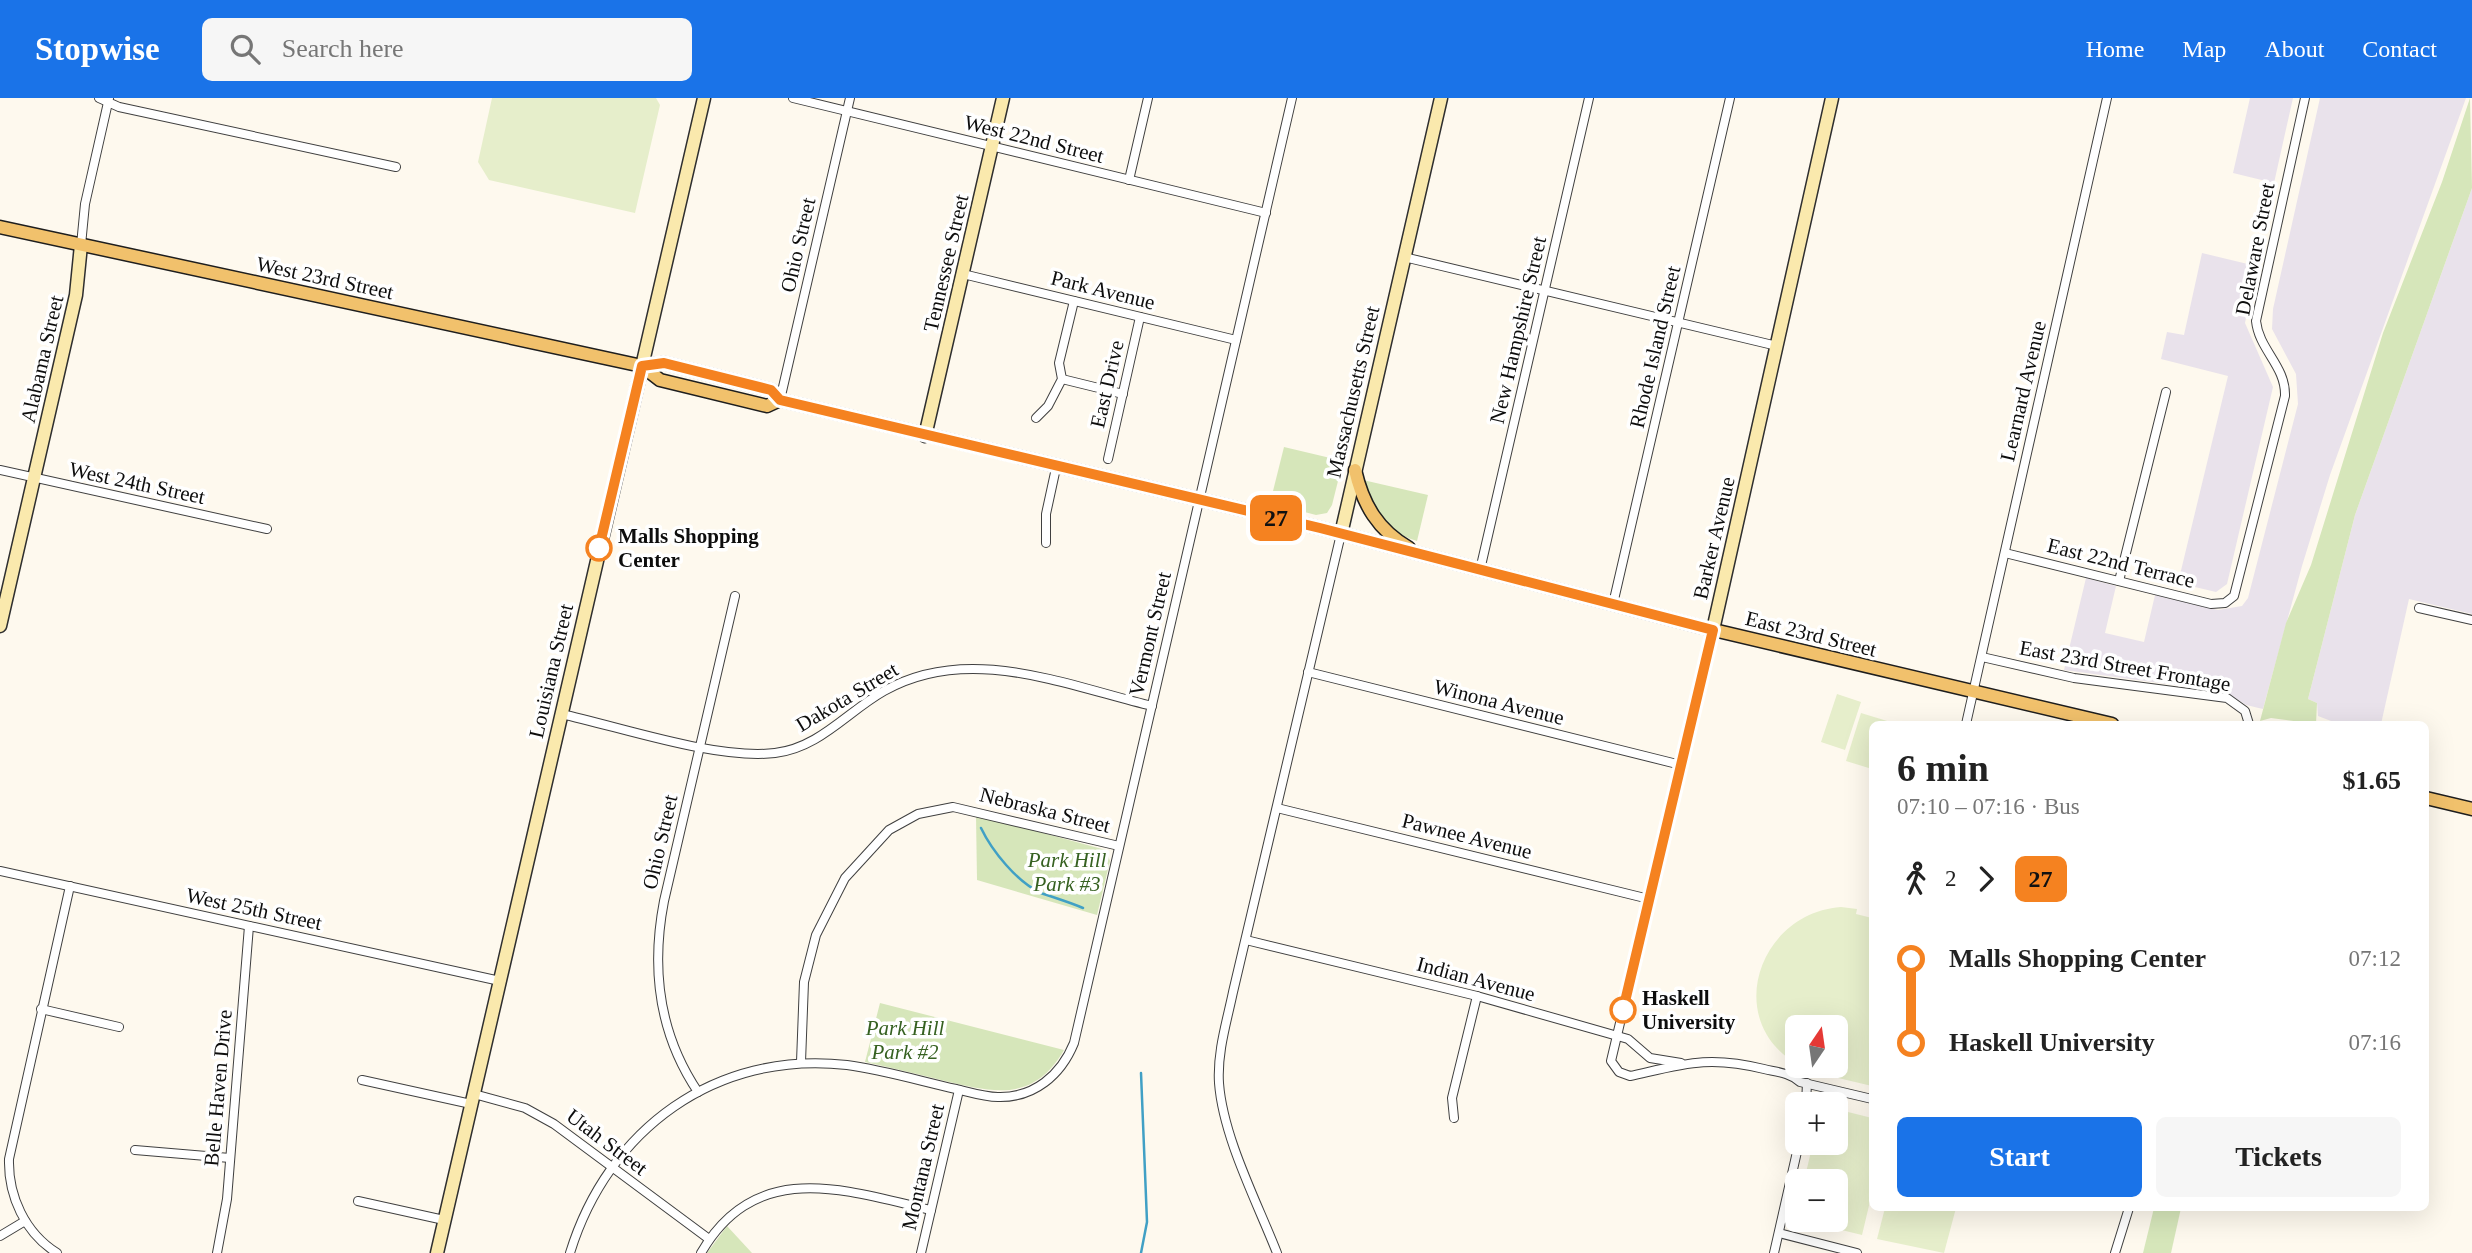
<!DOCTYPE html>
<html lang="en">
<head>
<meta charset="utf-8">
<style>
  body { margin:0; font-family:Georgia,serif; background:#f6f6f6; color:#222; height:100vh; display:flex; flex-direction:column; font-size:26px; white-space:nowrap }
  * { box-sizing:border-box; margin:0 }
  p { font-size:23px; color:#767676 }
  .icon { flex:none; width:38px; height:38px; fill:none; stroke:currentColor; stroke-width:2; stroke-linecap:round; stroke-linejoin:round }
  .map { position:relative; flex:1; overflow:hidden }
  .drawer { position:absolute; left:1869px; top:623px; width:560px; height:490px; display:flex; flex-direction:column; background:#fff; border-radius:10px; box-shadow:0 7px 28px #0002 }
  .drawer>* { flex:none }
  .badge { padding:0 14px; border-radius:10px; font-size:24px; line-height:46px }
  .needle { width:46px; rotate:13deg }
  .tools { position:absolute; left:1785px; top:917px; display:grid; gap:14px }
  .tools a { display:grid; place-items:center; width:63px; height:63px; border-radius:10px; background:#fff; box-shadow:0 7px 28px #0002; font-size:35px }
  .map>.badge { position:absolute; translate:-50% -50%; box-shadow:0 0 0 4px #fff }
  .legs { display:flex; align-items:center; gap:10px; height:77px; padding:0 28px; font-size:23px }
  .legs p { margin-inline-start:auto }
  .headline { display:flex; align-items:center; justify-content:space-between; height:119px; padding:0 28px }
  h1 { font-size:38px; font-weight:800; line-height:52px }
  .cta { display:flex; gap:14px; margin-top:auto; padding:14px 28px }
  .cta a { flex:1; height:80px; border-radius:10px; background:#1a73e8; color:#fff; font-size:28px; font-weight:800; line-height:80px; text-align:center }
  .cta a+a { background:#f6f6f6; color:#222 }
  ul { padding:0 28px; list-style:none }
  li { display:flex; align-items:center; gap:24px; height:84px; font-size:26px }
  li i { display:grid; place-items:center; width:10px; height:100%; margin:0 9px; background:currentColor }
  li i::after { content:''; width:18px; height:18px; margin:-9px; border:5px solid; border-radius:50%; background:#fff }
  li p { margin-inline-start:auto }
  li:first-child i { background:linear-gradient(#0000 50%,currentColor 0) }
  li:last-child i { background:linear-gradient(currentColor 50%,#0000 0) }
  header { display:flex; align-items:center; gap:42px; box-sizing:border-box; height:98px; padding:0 35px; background:#1a73e8; color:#fff }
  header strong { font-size:33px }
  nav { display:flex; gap:38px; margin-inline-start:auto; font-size:24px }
  .search { width:490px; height:63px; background:#f6f6f6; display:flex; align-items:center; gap:18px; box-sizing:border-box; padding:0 24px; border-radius:10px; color:#767676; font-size:26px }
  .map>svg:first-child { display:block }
</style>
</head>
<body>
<header>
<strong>Stopwise</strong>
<div class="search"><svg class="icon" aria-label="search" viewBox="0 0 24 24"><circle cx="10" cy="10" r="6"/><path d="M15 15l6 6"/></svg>Search here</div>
<nav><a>Home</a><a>Map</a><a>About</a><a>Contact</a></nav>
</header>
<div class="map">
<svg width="2472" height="1155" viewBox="0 0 2472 1155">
  <rect width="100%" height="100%" fill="#fef9ee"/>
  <g fill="#e9e2eb">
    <path d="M2250 0H2293L2274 85 2233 75Z"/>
    <path d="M2320 0H2466L2330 377 2302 468 2263 611 2246 607 2226 594 2064 572 2086 480 2116 488 2105 535 2144 544 2155 497 2218 512 2242 508 2248 500 2298 306 2296 276 2272 231 2273 211Z"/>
    <path d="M2472 90V516L2409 501 2381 626H2339L2318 618 2317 605 2308 601 2355 417Z"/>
    <path d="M2202 155 2256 168 2245 225 2273 289 2227 486 2216 494 2178 485 2228 278 2161 261 2167 234 2184 237Z"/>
  </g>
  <g fill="#d6e6ba">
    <path d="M2470 0 2472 90 2355 417 2308 601 2317 605 2316 626 2271 620 2260 623 2286 525 2311 467 2383 235 2442 84Z"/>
    <path d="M1284 349 1343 363 1332 407 1327 415 1316 417 1270 405Z"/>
    <path d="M1363 382 1428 397 1417 443C1385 434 1373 412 1363 382Z"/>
    <path d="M976 717 1106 752 1110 763 1097 817 977 782Z"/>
    <path d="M880 905 1064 952C1034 1004 995 995 945 983 918 976 892 970 865 964Z"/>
    <path d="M2154 1110H2181L2171 1155H2143Z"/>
    <path d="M727 1128 752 1155H707Z"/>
  </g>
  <g fill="#e6eecb">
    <path d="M492 0H656L660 7 635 115 489 82 478 64Z"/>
    <path d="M1837 596 1861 604 1845 652 1821 644Z"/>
    <path d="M1861 615 1897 626H1872V671L1846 663Z"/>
    <path d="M1841 809 1857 811 1856 816 1872 820V988L1817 975 1799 968H1836V929H1797V966C1722 922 1759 815 1841 809Z"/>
    <path d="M1836 1011 1872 1020V1095L1862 1137 1801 1122H1836V1083H1804L1813 1045H1836Z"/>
    <path d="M1885 1110H1956L1944 1155 1877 1141Z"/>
  </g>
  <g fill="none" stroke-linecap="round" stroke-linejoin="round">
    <g stroke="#41a0c5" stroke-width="2.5">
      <path d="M981 730C992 753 1017 784 1041 795 1055 800 1069 804 1083 810"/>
      <path d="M1141 1155 1147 1124 1141 975"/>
    </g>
    <g stroke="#404040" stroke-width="10">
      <g id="street">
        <path d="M99 0 119 9 396 69"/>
        <path d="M793 0 1266 115"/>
        <path d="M1129 82 1148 0"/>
        <path d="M81 147 85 106 109 0"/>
        <path d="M1404 159 1777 248"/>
        <path d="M963 176 1236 242"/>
        <path d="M1062 281 1123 296"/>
        <path d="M780 302 850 0"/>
        <path d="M1036 320 1048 308 1062 281 1059 265 1074 203"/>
        <path d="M1108 361 1140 219"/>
        <path d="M0 372 267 431"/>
        <path d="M1046 445V416L1056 370"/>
        <path d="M2005 455 2211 506 2225 505 2234 498 2285 298C2286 268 2259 252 2256 223L2305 0"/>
        <path d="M1480 472 1589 0"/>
        <path d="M2119 483 2166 294"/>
        <path d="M1613 506 1730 0"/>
        <path d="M2419 510 2472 522"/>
        <path d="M1713 532 1611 963 1619 974 1630 978C1684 966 1708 957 1764 971 1777 974 1790 975 1800 984L1872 1001"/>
        <path d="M1982 559 2074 580 2227 600 2245 613 2249 626"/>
        <path d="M1308 574 1681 667"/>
        <path d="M561 616C621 629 716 662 775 655 819 650 847 614 884 593 968 545 1065 587 1152 608"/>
        <path d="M1966 626 2107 0"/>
        <path d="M1277 710 1649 801"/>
        <path d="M0 773 500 883"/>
        <path d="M1246 842 1477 898 1628 941 1650 960 1681 965"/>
        <path d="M41 911 119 929"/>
        <path d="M801 964 804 884 816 837 845 780 889 732 918 716 953 709 1119 748"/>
        <path d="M362 982 471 1006"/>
        <path d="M698 994C659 936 651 870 664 803L735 498"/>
        <path d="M474 996 525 1010 554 1026 709 1141"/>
        <path d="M1806 1006 1807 985"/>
        <path d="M1454 1020 1452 1000 1477 898"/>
        <path d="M135 1052 230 1060"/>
        <path d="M358 1103 444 1122"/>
        <path d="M1779 1135 1857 1155"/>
        <path d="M0 1138 25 1123"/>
        <path d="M57 1155C25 1135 8 1098 9 1061L70 788"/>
        <path d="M217 1155 227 1101 249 828"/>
        <path d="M570 1155C608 1031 716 952 847 967 884 972 920 983 956 991 969 994 984 999 998 999 1034 1000 1061 977 1074 945L1292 0"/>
        <path d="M701 1155C756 1060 845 1092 931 1112"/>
        <path d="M921 1155 959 992"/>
        <path d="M1277 1155C1257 1104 1223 1039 1219 985 1217 954 1227 923 1233 894L1341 436"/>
        <path d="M1774 1155 1799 1045"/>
        <path d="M2115 1155 2129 1110"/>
      </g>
    </g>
    <g stroke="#2f2f2f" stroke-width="15">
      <g id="secondary">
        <path d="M925 338 1003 0"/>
        <path d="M1341 436 1441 0"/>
        <path d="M0 528 76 197 81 147"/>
        <path d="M1713 532 1832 0"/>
        <path d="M437 1155 704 0"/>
      </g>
    </g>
    <g stroke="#1e1e1e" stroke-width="15">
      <g id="primary">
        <path d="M0 129 642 268 664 265 771 292 780 302 1320 430 1701 529 2112 626"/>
        <path d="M642 268 660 282 767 308 780 302"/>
        <path d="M1355 372C1363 407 1378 432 1409 450"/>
        <path d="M2426 700 2472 711"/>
      </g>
    </g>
    <use href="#street" stroke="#fff" stroke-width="8"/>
    <use href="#secondary" stroke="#fae9ad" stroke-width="12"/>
    <use href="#primary" stroke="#f1c16c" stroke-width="12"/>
  </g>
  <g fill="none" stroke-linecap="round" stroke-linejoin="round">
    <g stroke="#fff" stroke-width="16">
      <path id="line-1" d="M599 450 642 268 664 265 771 292 780 302 1320 430 1713 532 1623 912"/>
    </g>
    <use href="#line-1" stroke="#f58220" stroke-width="10"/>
  </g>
  <g fill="#fff" stroke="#f58220" stroke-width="3.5">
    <circle cx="599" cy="450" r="12"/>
    <circle cx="1623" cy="912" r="12"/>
  </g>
  <g text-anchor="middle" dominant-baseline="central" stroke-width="7" stroke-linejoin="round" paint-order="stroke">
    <g font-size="21" fill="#0d0d0d" stroke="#fff">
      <text transform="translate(1034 41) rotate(14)">West 22nd Street</text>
      <text transform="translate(798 147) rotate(-77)">Ohio Street</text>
      <text transform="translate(2255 151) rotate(-79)">Delaware Street</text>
      <text transform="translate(946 165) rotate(-77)">Tennessee Street</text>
      <text transform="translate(325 180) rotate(12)">West 23rd Street</text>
      <text transform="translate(1103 192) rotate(14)">Park Avenue</text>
      <text transform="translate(1518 232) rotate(-77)">New Hampshire Street</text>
      <text transform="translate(1655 249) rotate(-77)">Rhode Island Street</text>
      <text transform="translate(42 261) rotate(-77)">Alabama Street</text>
      <text transform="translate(1107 286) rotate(-77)">East Drive</text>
      <text transform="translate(2023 293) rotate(-77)">Learnard Avenue</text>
      <text transform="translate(1353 294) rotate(-77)">Massachusetts Street</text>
      <text transform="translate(137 385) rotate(12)">West 24th Street</text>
      <text transform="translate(1714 440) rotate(-77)">Barker Avenue</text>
      <text transform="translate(2121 465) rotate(14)">East 22nd Terrace</text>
      <text transform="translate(1150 536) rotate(-77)">Vermont Street</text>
      <text transform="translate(1811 536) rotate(14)">East 23rd Street</text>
      <text transform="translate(2125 568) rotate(10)">East 23rd Street Frontage</text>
      <text transform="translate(551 573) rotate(-77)">Louisiana Street</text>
      <text transform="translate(847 599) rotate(-31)">Dakota Street</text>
      <text transform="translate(1499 604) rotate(14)">Winona Avenue</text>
      <text transform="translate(1045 712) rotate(14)">Nebraska Street</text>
      <text transform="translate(1467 738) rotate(14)">Pawnee Avenue</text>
      <text transform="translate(660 744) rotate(-77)">Ohio Street</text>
      <text transform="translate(254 811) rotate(12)">West 25th Street</text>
      <text transform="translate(1476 881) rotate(15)">Indian Avenue</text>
      <text transform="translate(218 990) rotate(-85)">Belle Haven Drive</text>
      <text transform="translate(607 1044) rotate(37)">Utah Street</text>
      <text transform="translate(923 1069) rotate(-77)">Montana Street</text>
    </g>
    <g font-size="21" font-weight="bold" fill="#0d0d0d" stroke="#fff" text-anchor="start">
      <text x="618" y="438">Malls Shopping<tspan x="618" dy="24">Center</tspan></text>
      <text x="1642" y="900">Haskell<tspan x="1642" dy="24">University</tspan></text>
    </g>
    <g font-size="21" font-style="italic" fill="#366121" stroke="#fff">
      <text x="1067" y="762">Park Hill<tspan x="1067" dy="24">Park #3</tspan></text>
      <text x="905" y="930">Park Hill<tspan x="905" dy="24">Park #2</tspan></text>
    </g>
  </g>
</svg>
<div class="tools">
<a><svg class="needle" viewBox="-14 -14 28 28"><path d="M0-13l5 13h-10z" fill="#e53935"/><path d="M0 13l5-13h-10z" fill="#767676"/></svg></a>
<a>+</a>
<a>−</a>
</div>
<b class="badge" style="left:1276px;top:420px;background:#f58220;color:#111">27</b>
<section class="drawer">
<div class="headline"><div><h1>6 min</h1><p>07:10 – 07:16 · Bus</p></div><b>$1.65</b></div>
<div class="legs"><svg class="icon" aria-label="walk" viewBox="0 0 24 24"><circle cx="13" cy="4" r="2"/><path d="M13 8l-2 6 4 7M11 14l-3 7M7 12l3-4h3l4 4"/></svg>2<svg class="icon" aria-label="forward" viewBox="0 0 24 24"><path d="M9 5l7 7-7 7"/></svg><b class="badge" style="background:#f58220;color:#111">27</b></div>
<ul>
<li><i style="color:#f58220"></i><b>Malls Shopping Center</b><p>07:12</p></li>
<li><i style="color:#f58220"></i><b>Haskell University</b><p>07:16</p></li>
</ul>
<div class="cta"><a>Start</a><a>Tickets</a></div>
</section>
</div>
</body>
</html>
